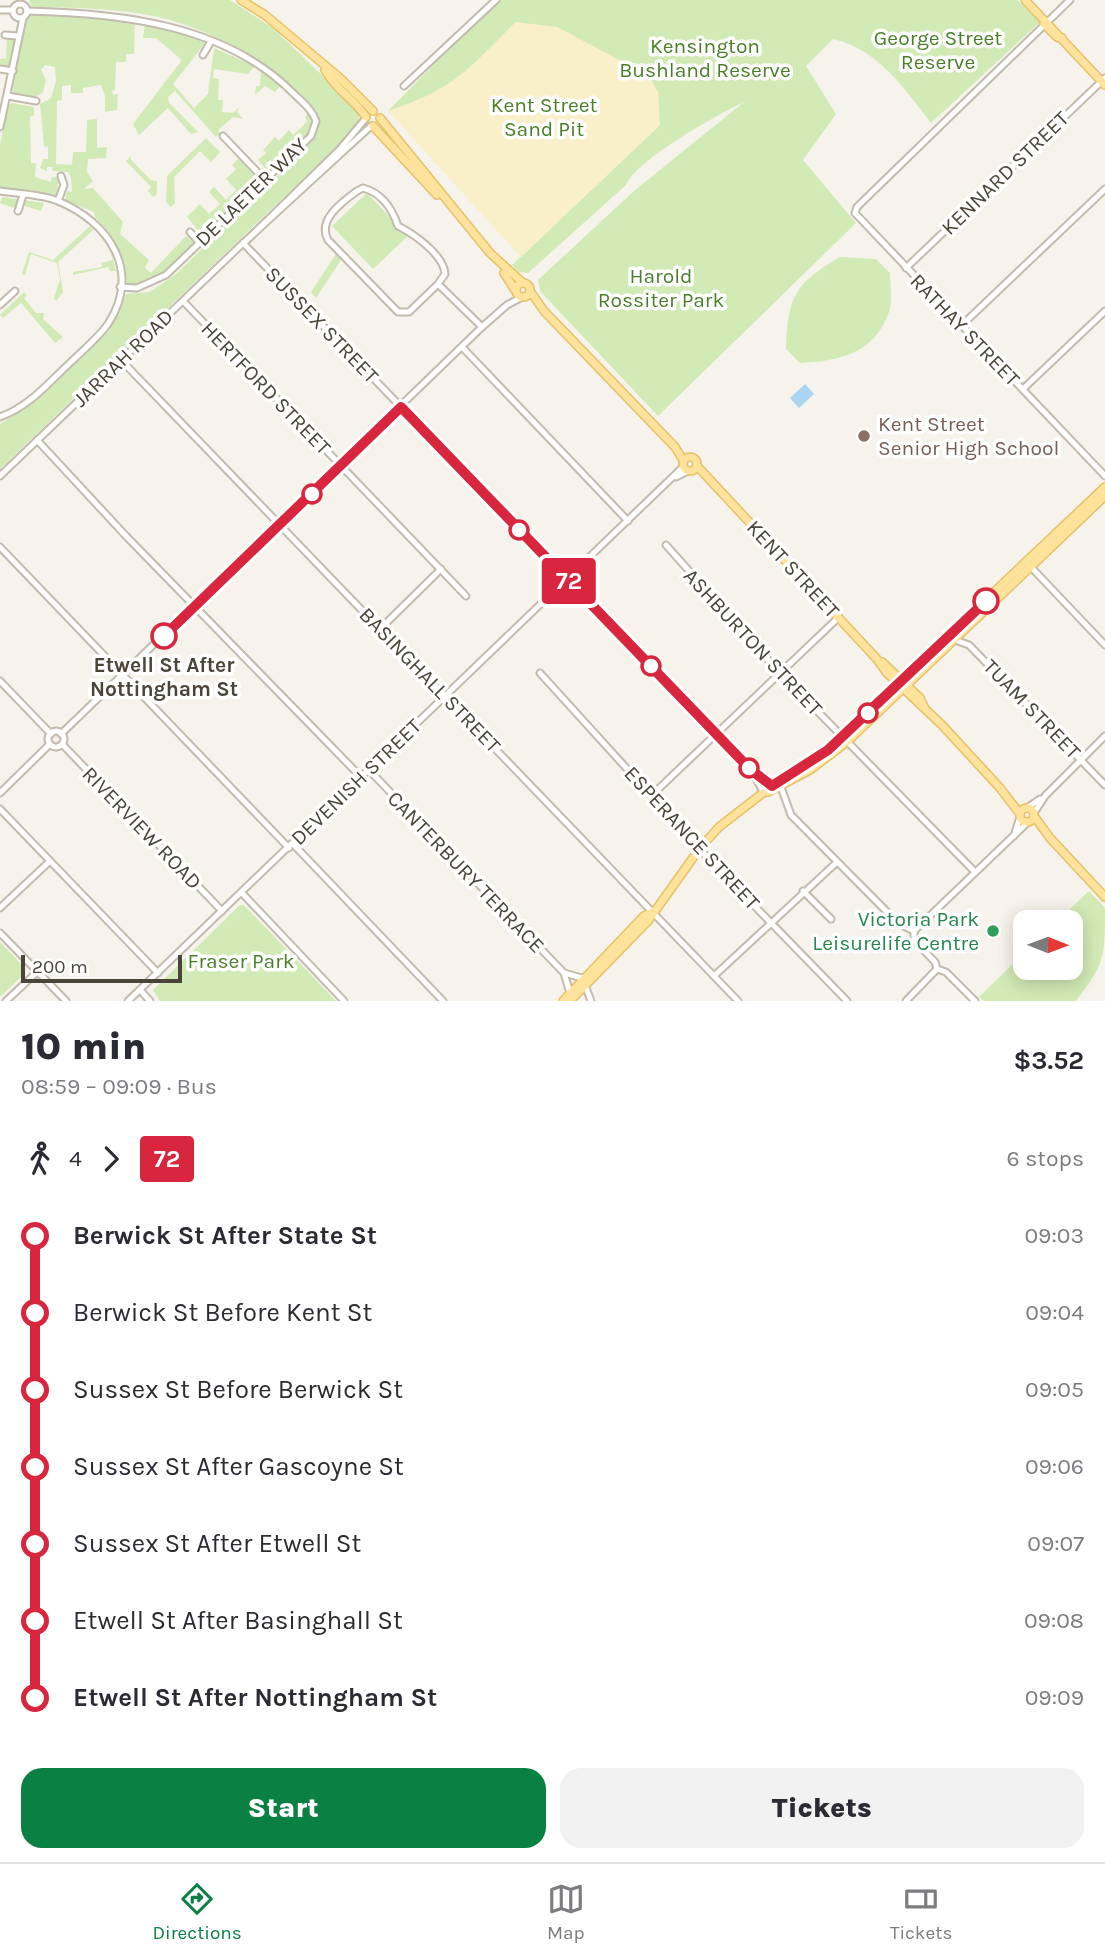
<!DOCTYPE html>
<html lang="en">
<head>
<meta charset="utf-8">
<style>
  body { margin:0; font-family:Karla,sans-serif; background:#f2f2f3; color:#2b2b33; height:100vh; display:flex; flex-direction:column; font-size:26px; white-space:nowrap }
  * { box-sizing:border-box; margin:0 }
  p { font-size:23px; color:#7c7c81 }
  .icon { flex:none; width:38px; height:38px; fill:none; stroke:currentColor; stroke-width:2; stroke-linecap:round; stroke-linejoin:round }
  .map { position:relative; height:1001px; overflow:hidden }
  .drawer { display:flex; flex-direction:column; background:#fff; flex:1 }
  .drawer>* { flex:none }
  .badge { padding:0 14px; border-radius:5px; font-size:24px; line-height:46px }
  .needle { width:46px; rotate:91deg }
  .buttons { position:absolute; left:1013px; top:910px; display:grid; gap:14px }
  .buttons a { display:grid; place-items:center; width:70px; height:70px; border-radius:14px; background:#fff; box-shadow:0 4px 18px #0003; font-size:35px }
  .scale { position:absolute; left:21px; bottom:18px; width:161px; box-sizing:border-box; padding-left:7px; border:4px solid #4b4439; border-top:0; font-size:19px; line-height:24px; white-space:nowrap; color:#4b4439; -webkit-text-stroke:5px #fff; paint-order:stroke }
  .map>.badge { position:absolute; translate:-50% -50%; box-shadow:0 0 0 4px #fff }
  .legs { display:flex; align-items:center; gap:10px; height:77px; padding:0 21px; font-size:23px }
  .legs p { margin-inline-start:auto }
  .summary { display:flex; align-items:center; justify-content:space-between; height:119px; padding:0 21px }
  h1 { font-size:38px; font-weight:800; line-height:52px }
  .action { display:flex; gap:14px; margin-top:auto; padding:14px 21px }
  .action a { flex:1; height:80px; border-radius:21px; background:#0b8043; color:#fff; font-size:28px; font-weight:800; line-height:80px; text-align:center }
  .action a+a { background:#f2f2f3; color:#2b2b33 }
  ul { padding:0 21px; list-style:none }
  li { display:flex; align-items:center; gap:24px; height:77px; font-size:26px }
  li i { display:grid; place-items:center; width:10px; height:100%; margin:0 9px; background:currentColor }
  li i::after { content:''; width:18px; height:18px; margin:-9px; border:5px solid; border-radius:50%; background:#fff }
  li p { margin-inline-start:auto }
  li:first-child i { background:linear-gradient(#0000 50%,currentColor 0) }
  li:last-child i { background:linear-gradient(currentColor 50%,#0000 0) }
  .tabs { display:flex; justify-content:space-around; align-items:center; height:98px; border-top:2px solid #e1e1e2; background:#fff; font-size:19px; color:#7c7c81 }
  .tabs a { display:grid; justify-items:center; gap:4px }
  .tabs .active { color:#0b8043 }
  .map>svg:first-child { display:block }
</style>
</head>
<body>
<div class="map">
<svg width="1105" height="1001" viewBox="0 0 1105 1001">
  <rect width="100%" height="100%" fill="#f6f3ec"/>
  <g fill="#d2eab5">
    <path d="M29 0H230L273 28 354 106 359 112V125L0 469V424L28 407 109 331 126 294 150 292 176 274 312 142C314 136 319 128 320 122 320 111 309 103 302 96 266 59 219 35 170 20 127 8 81 8 37 7L31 6Z"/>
    <path d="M498 0H1017L1040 22 931 123C904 88 879 50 833 39L806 66 836 114 803 160 856 223 658 416 540 291 538 280 634 191 744 102C717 115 637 159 626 185L528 273 519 272 512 265 659 126 516 22C469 69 454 90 388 111Z"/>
    <path d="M33 13 135 22 134 54H126V62H116L115 90 112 91 113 95 118 94 117 110 105 112V96L101 85 83 88V93H71V85L62 86V100L57 101 56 164 72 165 73 152H86L87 120 97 119V148L107 147 106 158 88 159 87 172 93 181 84 189 93 188 123 222 120 234 149 260 145 268 151 273 186 236 195 243C177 261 155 289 128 284 122 276 123 265 120 256 116 239 107 229 95 217L94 212 65 200 67 191 72 192 71 178 68 172 53 171 52 167H47V171L40 168 43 159H48V147L44 146 40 104 51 98 56 81 55 67 45 65 41 70 46 80 43 93C33 99 20 99 13 91L24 23Z"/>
    <path d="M145 23 172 30 205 43 173 84 194 108 208 94 214 48 255 66 248 74 214 69 213 78 219 79 218 100H223L222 112 233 113 239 107 237 112 243 119 233 117 218 130 220 134 216 137 175 91 168 97 169 103 198 132 191 134 168 108 139 135 133 124 182 60 156 38H143Z"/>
    <path d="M7 37 15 39 11 67 0 65V59L6 58Z"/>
    <path d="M261 71 280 86 275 92 265 86 255 95 256 86H260Z"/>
    <path d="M12 103 34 107V115L30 117 31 163H36L35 177 51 182 52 177 59 178 56 197 0 188V145L8 105Z"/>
    <path d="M309 113 312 129 266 175 260 171 264 167 258 160 266 153 263 150 275 137 279 141 289 130 293 135 307 122 305 117Z"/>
    <path d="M206 138 220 152 211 162 200 151 174 177 175 203 171 207 166 202 167 176Z"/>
    <path d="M131 156V160L151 180 157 181V194L153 197 148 191 151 187 126 161Z"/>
    <path d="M239 158 260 180 202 235 187 217 200 204 209 214 220 204 209 192 214 187 226 200 236 190 226 179 236 169 232 165Z"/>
    <path d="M367 193 408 236 373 269 332 226Z"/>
    <path d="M2 197 44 203 41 211 16 203 14 208 0 203Z"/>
    <path d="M90 226 93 230 58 262 63 292 56 301 54 298 60 280 57 263 31 254 25 275 22 274 29 252 53 260Z"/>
    <path d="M99 229 108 240 116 271H110L108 267 73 275V272L102 267 101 263 113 260 107 242 96 231Z"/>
    <path d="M336 254 341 260 316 298 311 292Z"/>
    <path d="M840 257 876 259 890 273C890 284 893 301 889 312 874 354 839 361 800 363L786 349C788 297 794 284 840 257Z"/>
    <path d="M24 292 27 295 24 298 36 313H44L43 319 63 337 55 343 21 303 3 318 0 315Z"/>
    <path d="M1089 891 1105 908C1105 959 1105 963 1076 1001H984L979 997 1025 952 1026 968H1071V922H1056Z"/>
    <path d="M240 905H244L336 1001H160L153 990Z"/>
    <path d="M0 942 24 967V974L0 997Z"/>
  </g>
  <path fill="#f9efc9" d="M516 22 557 27 648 75 658 92 660 125 521 257 388 111C454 90 469 69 516 22Z"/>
  <path fill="#a9d4f2" d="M805 384 814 394 799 408 790 398Z"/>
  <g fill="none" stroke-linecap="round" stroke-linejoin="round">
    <g stroke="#c2bbae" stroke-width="9">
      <g id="minor">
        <path d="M1070 0 857 207 855 213 1105 476"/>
        <circle cx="20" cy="11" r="7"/>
        <path d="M0 10H13"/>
        <path d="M27 11C119 13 224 24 292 92 301 101 312 109 316 121L311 136 166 275 137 288 120 287"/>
        <path d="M5 35 18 36"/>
        <path d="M203 55 210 43"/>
        <path d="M0 69 13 71"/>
        <path d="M404 86 496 0"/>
        <path d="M8 96 36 101"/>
        <path d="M0 127 23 18"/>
        <path d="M223 136 265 180"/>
        <path d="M0 191C18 194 41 194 58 201 109 222 142 271 108 324 98 338 83 350 71 362 49 382 29 407 0 417"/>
        <path d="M58 201 64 185 61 176"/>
        <path d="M18 211 23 195"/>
        <path d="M190 232 200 243"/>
        <path d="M246 241 340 149 366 118"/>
        <path d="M243 243 750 769 772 786"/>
        <path d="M906 268 1105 78"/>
        <path d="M438 284 409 312H398L328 240C317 220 342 202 357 191L363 188C382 193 392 208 398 226 414 234 444 255 445 274L438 284 482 327"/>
        <path d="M183 301 466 596"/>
        <path d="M0 305 15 291"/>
        <path d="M962 325 1105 189"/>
        <path d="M462 347 628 521"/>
        <path d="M121 360 738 1001"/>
        <path d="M1023 389 1105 311"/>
        <path d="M37 440 126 536 361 777"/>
        <path d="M0 476 239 247 371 126"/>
        <path d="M676 477 688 471"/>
        <path d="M666 545 781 674 975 872"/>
        <path d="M0 547 289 848"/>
        <path d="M1029 565 1105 645"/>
        <path d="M380 629 441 569"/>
        <path d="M955 640 969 645 1105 785"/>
        <path d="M540 673 707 857 847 1001"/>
        <path d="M0 681 51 734"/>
        <circle cx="56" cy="739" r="8"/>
        <path d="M61 734 482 327 507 305 522 297"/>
        <path d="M62 744 222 911"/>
        <path d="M369 770 564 973 570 993"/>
        <path d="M752 772 764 793"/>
        <path d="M781 787 791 815 898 923 914 931"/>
        <path d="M0 793 50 744"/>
        <path d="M652 795 839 617"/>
        <path d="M1027 808 1040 799"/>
        <path d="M0 809 158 973"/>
        <path d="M1034 813 1045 796 1105 736"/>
        <path d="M1014 836 1020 817"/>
        <path d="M293 844 443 1001"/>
        <path d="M803 891 831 919"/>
        <path d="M242 893 344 1001"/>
        <path d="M0 908 50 861"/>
        <path d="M914 931 1028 822"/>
        <path d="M914 931V940L935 962 937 969 946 972 975 1001"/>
        <path d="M0 933 66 1001"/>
        <path d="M564 973 582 978"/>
        <path d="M714 976 836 863"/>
        <path d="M585 985 591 1001"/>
        <path d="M140 990 150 1001"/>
        <path d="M6 1001 37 972"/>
        <path d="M128 1001 683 467"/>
        <path d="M906 1001 937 969"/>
      </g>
    </g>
    <g stroke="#e6c16a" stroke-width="10">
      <g id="major">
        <path d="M241 0 265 15 340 78 373 111"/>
        <path d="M1025 0 1105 85"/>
        <path d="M1044 24 1057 37 1062 38"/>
        <path d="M325 70C335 89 354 99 366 117"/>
        <path d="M380 118 490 253 523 283"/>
        <path d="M373 126 437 195"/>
        <path d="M504 273 515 290"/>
        <circle cx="523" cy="290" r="7"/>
        <path d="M530 291 544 311 675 447 683 460"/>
        <circle cx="690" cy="464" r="7"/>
        <path d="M697 466 876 658 887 673 942 725 1000 788 1020 814"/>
        <path d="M882 662 920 698 924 707"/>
        <path d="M768 792 810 770 847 742 1105 496"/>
        <circle cx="1027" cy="815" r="7"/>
        <path d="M1034 816 1050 838 1105 897"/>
        <path d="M563 1001 644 916 653 912"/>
        <path d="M570 1001 648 921 700 848 719 827 772 786 828 749 1105 487"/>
      </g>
    </g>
    <use href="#minor" stroke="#fff" stroke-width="5"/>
    <use href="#major" stroke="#ffe39c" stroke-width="7"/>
  </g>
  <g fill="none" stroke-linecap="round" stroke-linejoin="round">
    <g stroke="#fff" stroke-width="16">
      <path id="line-1" d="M164 636 401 407 750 769 772 786 828 750 986 601"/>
    </g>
    <use href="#line-1" stroke="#d7263d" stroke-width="10"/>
  </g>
  <circle fill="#8d6e63" stroke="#fff" stroke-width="2.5" cx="864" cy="436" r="7"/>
  <g fill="#fff" stroke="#d7263d" stroke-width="3.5">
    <circle cx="312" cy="494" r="9"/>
    <circle cx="519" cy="530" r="9"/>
    <circle cx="986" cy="601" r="12"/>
    <circle cx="164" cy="636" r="12"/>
    <circle cx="651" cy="666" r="9"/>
    <circle cx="868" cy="713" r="9"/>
    <circle cx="749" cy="768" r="9"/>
  </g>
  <circle fill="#2e9e5b" stroke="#fff" stroke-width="2.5" cx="993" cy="931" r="7"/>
  <g text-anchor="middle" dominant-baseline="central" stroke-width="7" stroke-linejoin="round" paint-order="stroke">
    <g font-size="21" fill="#4a7f2a" stroke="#fff">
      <text x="938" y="38">George Street<tspan x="938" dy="24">Reserve</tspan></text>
      <text x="705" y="46">Kensington<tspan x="705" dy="24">Bushland Reserve</tspan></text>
      <text x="544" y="105">Kent Street<tspan x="544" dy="24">Sand Pit</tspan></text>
      <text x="661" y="276">Harold<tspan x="661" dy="24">Rossiter Park</tspan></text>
      <text x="241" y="961">Fraser Park</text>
    </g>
    <g font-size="21" fill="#4b4439" stroke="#fff">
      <text transform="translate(1005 173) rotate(-44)">KENNARD STREET</text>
      <text transform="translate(251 192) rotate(-44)">DE LAETER WAY</text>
      <text transform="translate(322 325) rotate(46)">SUSSEX STREET</text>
      <text transform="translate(965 330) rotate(46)">RATHAY STREET</text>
      <text transform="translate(123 358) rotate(-44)">JARRAH ROAD</text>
      <text transform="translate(266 388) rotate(46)">HERTFORD STREET</text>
      <text transform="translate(793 569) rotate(47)">KENT STREET</text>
      <text transform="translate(753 642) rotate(47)">ASHBURTON STREET</text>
      <text transform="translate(430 680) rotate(46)">BASINGHALL STREET</text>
      <text transform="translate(1032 709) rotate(46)">TUAM STREET</text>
      <text transform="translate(356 782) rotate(-44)">DEVENISH STREET</text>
      <text transform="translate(142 828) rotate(46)">RIVERVIEW ROAD</text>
      <text transform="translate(692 838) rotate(47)">ESPERANCE STREET</text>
      <text transform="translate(466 872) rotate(46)">CANTERBURY TERRACE</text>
    </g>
    <g font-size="21" fill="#785e54" stroke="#fff" text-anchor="start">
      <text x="878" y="424">Kent Street<tspan x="878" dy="24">Senior High School</tspan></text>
    </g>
    <g font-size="21" font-weight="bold" fill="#4b4439" stroke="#fff">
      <text x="164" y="665">Etwell St After<tspan x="164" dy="24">Nottingham St</tspan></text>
    </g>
    <g font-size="21" fill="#27864d" stroke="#fff" text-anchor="end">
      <text x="979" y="919">Victoria Park<tspan x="979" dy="24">Leisurelife Centre</tspan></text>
    </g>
  </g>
</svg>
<div class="buttons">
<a><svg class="needle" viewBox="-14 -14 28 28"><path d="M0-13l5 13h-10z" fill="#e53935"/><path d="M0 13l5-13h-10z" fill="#7c7c81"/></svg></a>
</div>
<div class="scale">200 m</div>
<b class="badge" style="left:569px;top:581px;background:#d7263d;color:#fff">72</b>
</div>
<section class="drawer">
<div class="summary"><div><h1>10 min</h1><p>08:59 – 09:09 · Bus</p></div><b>$3.52</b></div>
<div class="legs"><svg class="icon" aria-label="walk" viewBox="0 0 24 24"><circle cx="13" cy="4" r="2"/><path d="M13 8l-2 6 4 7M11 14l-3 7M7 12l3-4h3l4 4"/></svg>4<svg class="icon" aria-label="forward" viewBox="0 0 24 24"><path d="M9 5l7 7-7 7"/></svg><b class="badge" style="background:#d7263d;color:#fff">72</b><p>6 stops</p></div>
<ul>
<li><i style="color:#d7263d"></i><b>Berwick St After State St</b><p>09:03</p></li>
<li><i style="color:#d7263d"></i><span>Berwick St Before Kent St</span><p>09:04</p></li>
<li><i style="color:#d7263d"></i><span>Sussex St Before Berwick St</span><p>09:05</p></li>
<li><i style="color:#d7263d"></i><span>Sussex St After Gascoyne St</span><p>09:06</p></li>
<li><i style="color:#d7263d"></i><span>Sussex St After Etwell St</span><p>09:07</p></li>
<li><i style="color:#d7263d"></i><span>Etwell St After Basinghall St</span><p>09:08</p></li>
<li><i style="color:#d7263d"></i><b>Etwell St After Nottingham St</b><p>09:09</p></li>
</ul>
<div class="action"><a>Start</a><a>Tickets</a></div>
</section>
<nav class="tabs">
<a class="active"><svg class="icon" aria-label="directions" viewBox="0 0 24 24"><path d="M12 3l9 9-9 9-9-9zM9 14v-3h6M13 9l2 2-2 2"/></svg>Directions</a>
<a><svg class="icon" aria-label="map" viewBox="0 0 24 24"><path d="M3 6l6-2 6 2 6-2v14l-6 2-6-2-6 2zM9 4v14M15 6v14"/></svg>Map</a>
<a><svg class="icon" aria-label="tickets" viewBox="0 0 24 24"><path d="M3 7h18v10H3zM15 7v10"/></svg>Tickets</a>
</nav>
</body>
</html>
